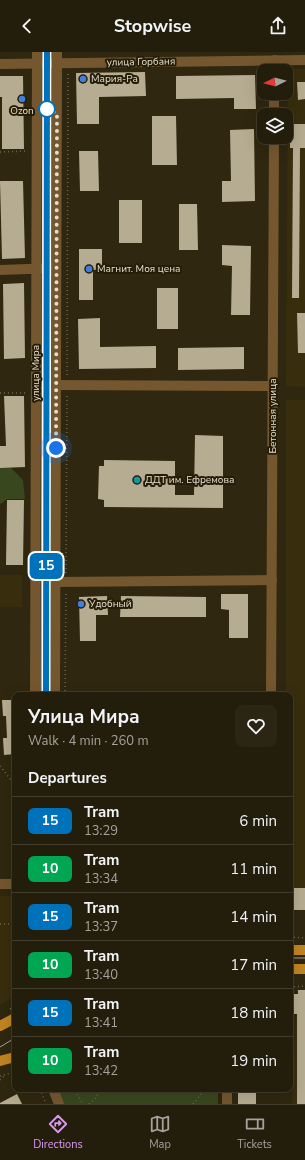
<!DOCTYPE html>
<html lang="en">
<head>
<meta charset="utf-8">
<style>
  body { margin:0; font-family:"Nunito Sans",sans-serif; background:#2b2614; color:#f1f3f6; height:100vh; display:flex; flex-direction:column; font-size:15px; white-space:nowrap }
  * { box-sizing:border-box; margin:0 }
  p { font-size:13px; color:#a3a29d }
  .icon { flex:none; width:22px; height:22px; fill:none; stroke:currentColor; stroke-width:2; stroke-linecap:round; stroke-linejoin:round }
  .map { position:relative; flex:1; overflow:hidden }
  .panel { position:absolute; left:12px; top:640px; width:281px; height:400px; display:flex; flex-direction:column; background:#231d0b; border-radius:8px; box-shadow:0 4px 16px #0002,0 0 0 1px #403b2c }
  .panel>* { flex:none }
  .badge { padding:0 8px; border-radius:6px; font-size:14px; line-height:26px }
  .needle { width:26px; rotate:264deg }
  .tools { position:absolute; left:257px; top:12px; display:grid; gap:8px }
  .tools a { display:grid; place-items:center; width:36px; height:36px; border-radius:8px; background:#231d0b; box-shadow:0 4px 16px #0002,0 0 0 1px #403b2c; font-size:20px }
  .you { position:absolute; width:20px; height:20px; margin:-10px; border:3px solid #fff; border-radius:50%; background:#1a73e8; box-shadow:0 0 0 6px #1a73e833 }
  .map>.badge { position:absolute; translate:-50% -50%; box-shadow:0 0 0 2px #fff }
  h2 { padding:0 16px; font-size:15px; line-height:36px }
  .round { display:grid; place-items:center; flex:none; width:42px; height:42px; border-radius:8px; background:#2b2614 }
  .head { display:flex; align-items:center; justify-content:space-between; height:68px; padding:0 16px }
  h1 { font-size:19px; font-weight:700; line-height:30px }
  ul { padding:0; list-style:none }
  li { display:flex; align-items:center; gap:12px; height:48px; padding:0 16px; border-top:1px solid #403b2c }
  li div { flex:1 }
  li b { display:block; font-size:15px }
  li em { font-style:normal }
  li .badge { min-width:44px; font-weight:700; text-align:center }
  header { display:flex; justify-content:space-between; align-items:center; height:52px; padding:0 16px; background:#231d0b; font-size:18px; font-weight:700 }
  .dock { display:flex; justify-content:space-around; align-items:center; height:56px; border-top:1px solid #403b2c; background:#231d0b; font-size:11px; color:#a3a29d }
  .dock a { display:grid; justify-items:center; gap:2px }
  .dock .active { color:#de98f3 }
  .map>svg:first-child { display:block }
</style>
</head>
<body>
<header><svg class="icon" aria-label="back" viewBox="0 0 24 24"><path d="M15 5l-7 7 7 7"/></svg>Stopwise<svg class="icon" aria-label="share" viewBox="0 0 24 24"><path d="M12 15V3M7 8l5-5 5 5M5 13v7h14v-7"/></svg></header>
<div class="map">
<svg width="305" height="1052" viewBox="0 0 305 1052">
  <rect width="100%" height="100%" fill="#2f270f"/>
  <g fill="#382d0d">
    <path d="M288 17H305V335L286 334Z"/>
    <path d="M286 348H305V858H290V643H286Z"/>
    <rect x="0" y="523" width="22" height="32"/>
    <path d="M0 844H15V939L11 946 0 953Z"/>
    <path d="M297 937H305V1052H292Z"/>
  </g>
  <g fill="#39471e">
    <path d="M0 415H10L23 428 25 447H7L1 452 0 451Z"/>
    <path d="M57 1037H218V1052H64Z"/>
  </g>
  <g fill="#b6ac91">
    <path d="M145 20 146 44 99 45V72H77L76 21Z"/>
    <path d="M255 23 256 57H234V46L176 47V24Z"/>
    <path d="M0 24H23L24 97H2V45H0Z"/>
    <path d="M297 30H305V47L298 48Z"/>
    <path d="M152 64H176L177 113H152Z"/>
    <path d="M290 72H305V96H300L299 246H292L293 96H290Z"/>
    <path d="M254 77 255 149 222 150V129H231L230 78Z"/>
    <path d="M79 99H98L99 139H80Z"/>
    <path d="M0 129H23L25 206 2 207Z"/>
    <rect x="119" y="148" width="23" height="43"/>
    <path d="M179 152H197L198 198H179Z"/>
    <path d="M222 193 251 194 250 263H231L232 214 222 213Z"/>
    <path d="M79 197H102V217L93 218V248H79Z"/>
    <path d="M24 231 25 306 4 307 3 232Z"/>
    <rect x="157" y="236" width="21" height="41"/>
    <path d="M297 261H305V301H298Z"/>
    <path d="M100 266V295L156 294V316L79 317 78 267Z"/>
    <path d="M244 295V317L178 318V296Z"/>
    <path d="M4 344H24L25 415 0 416V394H6Z"/>
    <path d="M195 383 223 384V456L104 455V448L98 447 99 414H104V408L175 409V443H194Z"/>
    <path d="M7 448H24L23 513H6Z"/>
    <path d="M221 542H248V586H229V558L221 557Z"/>
    <path d="M107 544 108 563H96V589H80L79 545Z"/>
    <path d="M121 544 206 545V565H120Z"/>
    <path d="M2 648H15V702L4 703 3 686H7L6 664H3Z"/>
    <rect x="290" y="836" width="15" height="22"/>
    <path d="M298 938H305V1052H297V962H290V942H298Z"/>
    <rect x="238" y="1037" width="18" height="15"/>
    <path d="M17 1042 22 1052H0V1051Z"/>
  </g>
  <g fill="none" stroke-linecap="round" stroke-linejoin="round">
    <g stroke="#6d6652" stroke-width="1.5" stroke-dasharray="1 3" stroke-linecap="butt">
      <path d="M0 100 28 99"/>
      <path d="M67 323 68 21"/>
      <path d="M0 341H26"/>
      <path d="M66 521 67 343"/>
      <path d="M65 643 66 539"/>
      <path d="M0 714 15 733"/>
      <path d="M0 872H15"/>
      <path d="M290 885 305 886"/>
      <path d="M290 935 305 934"/>
      <path d="M10 957 15 954"/>
      <path d="M0 1024 15 1020"/>
      <path d="M0 1028 4 1024"/>
      <path d="M40 1037 46 1052"/>
      <path d="M71 1037 76 1041 83 1052"/>
      <path d="M89 1052 97 1045 98 1037"/>
      <path d="M193 1052 205 1037"/>
    </g>
    <g stroke="#74572f" stroke-width="10">
      <path d="M0 12 305 8"/>
      <path d="M275 19V8"/>
      <path d="M274 63V41"/>
      <path d="M0 218 56 216"/>
      <path d="M56 333 273 334"/>
      <path d="M55 530 272 528"/>
      <path d="M35 643 37 0"/>
      <path d="M55 643 57 0"/>
      <path d="M271 643 274 85"/>
      <path d="M0 832H15"/>
      <path d="M53 1037 59 1052"/>
      <path d="M227 1037V1052"/>
    </g>
    <g stroke="#c08422" stroke-width="10">
      <path d="M290 898H305"/>
      <path d="M290 917H305"/>
      <path d="M0 974 15 966"/>
      <path d="M0 1009 15 1005"/>
    </g>
    <g stroke="#a7a08f" stroke-width="1">
      <path d="M41 643 43 0"/>
      <path d="M290 906H305"/>
      <path d="M0 995 15 986"/>
    </g>
  </g>
  <g fill="none" stroke-linecap="round" stroke-linejoin="round">
    <g stroke="#fff" stroke-width="9">
      <path id="line" d="M46 643 47 0"/>
    </g>
    <use href="#line" stroke="#0072bc" stroke-width="6"/>
    <path stroke="#e4ded0" stroke-width="4" stroke-dasharray="0 7.2" d="M47 57 57 61 56 396"/>
  </g>
  <g fill="#3f7fe0" stroke="#261d06" stroke-width="1.5">
    <circle cx="83" cy="27" r="4"/>
    <circle cx="22" cy="47" r="4"/>
    <circle cx="89" cy="217" r="4"/>
    <circle cx="81" cy="552" r="4"/>
  </g>
  <circle fill="#fff" stroke="#0072bc" stroke-width="2" cx="47" cy="57" r="8"/>
  <circle fill="#0f9aa8" stroke="#261d06" stroke-width="1.5" cx="137" cy="428" r="4"/>
  <g text-anchor="middle" dominant-baseline="central" stroke-width="4" stroke-linejoin="round" paint-order="stroke">
    <g font-size="10" fill="#e4ded0" stroke="#261d06">
      <text transform="translate(141 10) rotate(-1)">улица Горбаня</text>
      <text transform="translate(36 321) rotate(-90)">улица Мира</text>
      <text transform="translate(273 364) rotate(-90)">Бетонная улица</text>
    </g>
    <g font-size="10" fill="#e4ded0" stroke="#261d06" text-anchor="start">
      <text x="91" y="27">Мария-Ра</text>
      <text x="22" y="59" text-anchor="middle">Ozon</text>
      <text x="97" y="217">Магнит. Моя цена</text>
      <text x="145" y="428">ДДТ им. Ефремова</text>
      <text x="89" y="552">Удобный</text>
    </g>
  </g>
</svg>
<div class="tools">
<a><svg class="needle" viewBox="-14 -14 28 28"><path d="M0-13l5 13h-10z" fill="#e53935"/><path d="M0 13l5-13h-10z" fill="#a3a29d"/></svg></a>
<a><svg class="icon" aria-label="layers" viewBox="0 0 24 24"><path d="M12 4l9 5-9 5-9-5zM3 14l9 5 9-5"/></svg></a>
</div>
<div class="you" style="left:56px;top:396px"></div>
<b class="badge" style="left:46px;top:514px;background:#0072bc;color:#fff">15</b>
<section class="panel">
<div class="head"><div><h1>Улица Мира</h1><p>Walk · 4 min · 260 m</p></div><a class="round"><svg class="icon" aria-label="heart" viewBox="0 0 24 24"><path d="M12 20l-8-8c-3-5 5-10 8-4 3-6 11-1 8 4z"/></svg></a></div>
<h2>Departures</h2>
<ul>
<li><span class="badge" style="background:#0072bc;color:#fff">15</span><div><b>Tram</b><p>13:29</p></div><em>6 min</em></li>
<li><span class="badge" style="background:#00a651;color:#fff">10</span><div><b>Tram</b><p>13:34</p></div><em>11 min</em></li>
<li><span class="badge" style="background:#0072bc;color:#fff">15</span><div><b>Tram</b><p>13:37</p></div><em>14 min</em></li>
<li><span class="badge" style="background:#00a651;color:#fff">10</span><div><b>Tram</b><p>13:40</p></div><em>17 min</em></li>
<li><span class="badge" style="background:#0072bc;color:#fff">15</span><div><b>Tram</b><p>13:41</p></div><em>18 min</em></li>
<li><span class="badge" style="background:#00a651;color:#fff">10</span><div><b>Tram</b><p>13:42</p></div><em>19 min</em></li>
</ul>
</section>
</div>
<nav class="dock">
<a class="active"><svg class="icon" aria-label="directions" viewBox="0 0 24 24"><path d="M12 3l9 9-9 9-9-9zM9 14v-3h6M13 9l2 2-2 2"/></svg>Directions</a>
<a><svg class="icon" aria-label="map" viewBox="0 0 24 24"><path d="M3 6l6-2 6 2 6-2v14l-6 2-6-2-6 2zM9 4v14M15 6v14"/></svg>Map</a>
<a><svg class="icon" aria-label="tickets" viewBox="0 0 24 24"><path d="M3 7h18v10H3zM15 7v10"/></svg>Tickets</a>
</nav>
</body>
</html>
